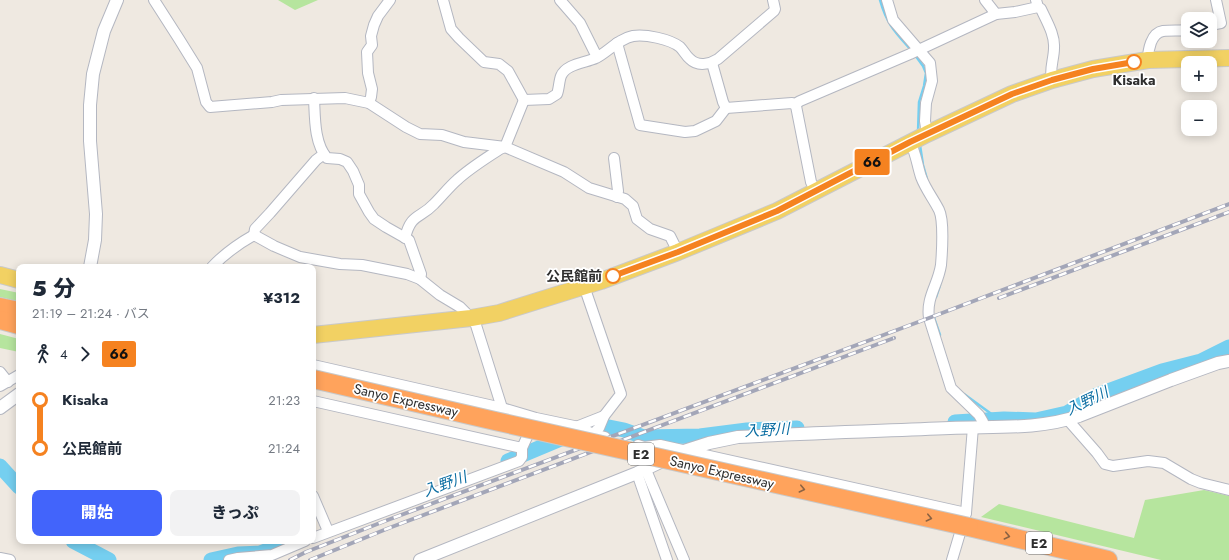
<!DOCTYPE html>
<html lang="ja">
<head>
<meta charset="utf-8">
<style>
  body { margin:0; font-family:Jost,"Noto Sans JP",sans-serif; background:#f2f2f3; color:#1f2937; height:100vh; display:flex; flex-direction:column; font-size:15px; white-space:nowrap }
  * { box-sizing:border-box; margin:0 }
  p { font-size:13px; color:#747a83 }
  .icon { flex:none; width:22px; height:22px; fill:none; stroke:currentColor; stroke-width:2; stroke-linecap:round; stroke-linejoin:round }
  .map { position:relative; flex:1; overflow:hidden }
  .panel { position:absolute; left:16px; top:264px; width:300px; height:280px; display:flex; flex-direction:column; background:#fff; border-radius:8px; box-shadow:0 2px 10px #0003 }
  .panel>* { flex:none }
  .badge { padding:0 8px; border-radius:3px; font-size:14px; line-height:26px }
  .controls { position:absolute; left:1181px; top:12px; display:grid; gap:8px }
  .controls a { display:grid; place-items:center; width:36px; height:36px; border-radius:8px; background:#fff; box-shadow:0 2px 10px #0003; font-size:20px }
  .map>.badge { position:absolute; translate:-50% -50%; box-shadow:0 0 0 2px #fff }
  .legs { display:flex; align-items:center; gap:6px; height:44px; padding:0 16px; font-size:13px }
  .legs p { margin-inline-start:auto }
  .summary { display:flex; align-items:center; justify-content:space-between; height:68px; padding:0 16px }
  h1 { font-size:22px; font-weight:800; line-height:30px }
  .action { display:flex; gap:8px; margin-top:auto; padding:8px 16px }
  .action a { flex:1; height:46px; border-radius:8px; background:#4264fb; color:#fff; font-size:16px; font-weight:800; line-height:46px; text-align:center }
  .action a+a { background:#f2f2f3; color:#1f2937 }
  ul { padding:0 16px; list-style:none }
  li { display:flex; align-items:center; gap:14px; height:48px; font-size:15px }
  li i { display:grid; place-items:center; width:6px; height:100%; margin:0 5px; background:currentColor }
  li i::after { content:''; width:10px; height:10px; margin:-5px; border:3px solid; border-radius:50%; background:#fff }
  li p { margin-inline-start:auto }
  li:first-child i { background:linear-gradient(#0000 50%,currentColor 0) }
  li:last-child i { background:linear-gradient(currentColor 50%,#0000 0) }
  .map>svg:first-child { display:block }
</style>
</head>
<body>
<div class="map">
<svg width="1229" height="560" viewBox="0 0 1229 560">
  <rect width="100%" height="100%" fill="#efe9e1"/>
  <g fill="#b6e59e">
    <path d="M278 0H318L295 10Z"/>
    <path d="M0 289 19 293V302L0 297Z"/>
    <path d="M0 334 19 339V352L0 348Z"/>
    <path d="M1204 490 1229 496V560H1161L981 517 999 504 1134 538 1145 500Z"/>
  </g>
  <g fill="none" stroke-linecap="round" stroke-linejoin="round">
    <g stroke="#75cff0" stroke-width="2.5">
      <path d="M880 0C887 25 896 33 912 51"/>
      <path d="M915 55 923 66 926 73 924 86 919 102 918 132"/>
      <path d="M920 145 923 165 927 179"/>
      <path d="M936 297 940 285"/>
      <path d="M933 315 940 335"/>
      <path d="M964 394 997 418 1004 419"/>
    </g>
    <g stroke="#75cff0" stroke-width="15">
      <path d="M955 422 1004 419 1036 420 1067 413 1097 395 1162 371 1201 361 1229 347"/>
      <path d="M508 461 594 425 604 426 624 430 644 437 700 436 747 430 797 428"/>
      <path d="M0 466 19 487"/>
      <path d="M73 541 109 560"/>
      <path d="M211 560 238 554 260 553 292 541"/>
    </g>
    <g stroke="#b4b7c1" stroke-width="12">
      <g id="minor">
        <path d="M154 0 179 39 197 68 206 102 210 107 272 102 281 100 345 98 369 103 406 127 420 134 442 135 464 142 505 147 564 172 589 188 625 199 633 206 637 219 650 229 670 236 678 252"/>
        <path d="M443 0 451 29 459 38 484 62 499 64 508 71 524 100"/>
        <path d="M560 0 580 23 597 57"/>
        <path d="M887 0 893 20 930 63 932 81 926 103 925 121 927 134"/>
        <path d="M985 0 996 14 1015 12 1038 7"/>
        <path d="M1036 0 1038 7 1041 9C1047 22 1055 35 1054 48 1054 59 1049 70 1052 80"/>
        <path d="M1210 25 1221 23 1216 0"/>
        <path d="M617 43 640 125 685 132 695 131 716 121 726 108"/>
        <path d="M1148 60C1148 50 1151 33 1163 31 1171 30 1180 31 1188 30"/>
        <path d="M712 63 723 102 726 108 792 103 796 106 811 182 816 192"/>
        <path d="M314 98C315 117 314 143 327 158L340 159 347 162 353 171 359 185V194L369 212 374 219 386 227 409 240 421 274 420 279"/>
        <path d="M524 100 549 99 557 94C559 89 559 81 561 76 566 64 585 63 596 58 608 52 618 39 633 36 645 34 670 39 680 47 684 51 686 56 690 59 698 67 710 64 718 59L774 11 775 9 773 0"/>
        <path d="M369 103 371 97 372 89 368 73 367 52 372 45 371 36 374 25 378 16 390 0"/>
        <path d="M795 104 800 101 910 54 996 14"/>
        <path d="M910 142C916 153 917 165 921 177 926 190 933 198 939 210 944 220 942 253 941 265 938 285 926 297 929 318L951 388 979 415 983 422 984 427"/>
        <path d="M614 158 618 191 617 197"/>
        <path d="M254 235 255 229 270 213 316 160 324 154"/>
        <path d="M405 238C411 213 420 219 434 204 442 196 449 187 457 180 470 168 485 159 500 149L505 147 524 100"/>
        <path d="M212 267C224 254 238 244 254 235L274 246 300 257 340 264 362 265 407 274 420 279 440 295 460 307 475 322 502 408"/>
        <path d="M584 286 621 394 604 416 599 428 593 434"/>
        <path d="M313 365 502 408 536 418 579 427 593 434 605 437"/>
        <path d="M0 372 8 382"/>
        <path d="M0 386 19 375"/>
        <path d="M313 401 522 448"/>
        <path d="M1068 420 1097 453 1105 464 1113 466 1148 461 1164 463 1191 479 1201 483 1229 490"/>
        <path d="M576 427 604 416"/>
        <path d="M638 445 644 447 660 445 966 513"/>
        <path d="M646 470 684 560"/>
        <path d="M637 473 667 560"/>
        <path d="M313 496 328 531"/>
        <path d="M313 538 519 461 522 457V448L532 426"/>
        <path d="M0 558 10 560"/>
        <path d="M229 560 238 558 272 555 305 541"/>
        <path d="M952 560 966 513 973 427"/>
      </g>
    </g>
    <g stroke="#b4b7c1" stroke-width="14">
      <g id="tertiary">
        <path d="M90 267 95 240 96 214 90 141V105L93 74 104 31 117 0"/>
        <path d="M0 408 19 394"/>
        <path d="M420 560 637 473 684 451 709 443 738 437C809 433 879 431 950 428 993 426 1038 430 1079 416L1171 380 1218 363 1229 361"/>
      </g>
    </g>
    <g stroke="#c9c9c9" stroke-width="18">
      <g id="primary">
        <path d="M0 275 19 280"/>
        <path d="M313 335 471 318 499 313 601 281 678 252 777 211 927 134 1012 94 1052 80 1093 69 1148 60 1229 58"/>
      </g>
    </g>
    <g stroke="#c9c9c9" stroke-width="20">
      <g id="motorway">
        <path d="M0 307 19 311"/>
        <path d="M0 320 19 325"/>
        <path d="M969 527 1108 560"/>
      </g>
    </g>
    <use href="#minor" stroke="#fff" stroke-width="10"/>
    <use href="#tertiary" stroke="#fff" stroke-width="12"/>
    <use href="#primary" stroke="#f2d163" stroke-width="16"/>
    <use href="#motorway" stroke="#ffa35c" stroke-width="18"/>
    <g stroke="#a3a6b8" stroke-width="4">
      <g id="rail">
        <path d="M999 298 1229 212"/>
        <path d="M290 560 306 552 385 521 929 318 1229 204"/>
        <path d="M310 560 389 528 894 338"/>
      </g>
    </g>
    <use href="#rail" stroke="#fff" stroke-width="2.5" stroke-dasharray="8" stroke-linecap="butt"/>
    <g stroke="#c9c9c9" stroke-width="20" stroke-linecap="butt">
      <path id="motorway-bridge" d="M313 379 495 421 969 527"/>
    </g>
    <use href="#motorway-bridge" stroke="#ffa35c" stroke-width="18"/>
  </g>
  <defs><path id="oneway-chevron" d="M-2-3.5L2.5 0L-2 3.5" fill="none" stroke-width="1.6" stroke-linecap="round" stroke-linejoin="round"/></defs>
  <g stroke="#8c6343">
    <use href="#oneway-chevron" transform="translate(802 489) rotate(13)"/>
    <use href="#oneway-chevron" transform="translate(929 518) rotate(13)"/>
    <use href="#oneway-chevron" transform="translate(1007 536) rotate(13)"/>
  </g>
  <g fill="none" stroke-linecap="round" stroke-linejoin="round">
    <g stroke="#fff" stroke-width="9">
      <path id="line-1" d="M613 276 678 252 777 211 910 142 1012 94 1052 80 1093 69 1134 62"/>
    </g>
    <use href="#line-1" stroke="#f58220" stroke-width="6"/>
  </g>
  <g fill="#fff" stroke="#f58220" stroke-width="2">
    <circle cx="1134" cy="62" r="7"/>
    <circle cx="613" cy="276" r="7"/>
  </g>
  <g text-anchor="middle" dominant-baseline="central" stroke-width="3.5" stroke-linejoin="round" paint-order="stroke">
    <g fill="#fff" stroke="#6d6d6d" stroke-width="1">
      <rect x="628" y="443" width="26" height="22" rx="3"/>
      <rect x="1026" y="532" width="26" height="22" rx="3"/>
    </g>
    <g font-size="13" font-weight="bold" fill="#2e2e2e">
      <text x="641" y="454">E2</text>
      <text x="1039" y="543">E2</text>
    </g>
    <g font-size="14" font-weight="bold" fill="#2e2e2e" stroke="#fff">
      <text x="1134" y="80">Kisaka</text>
      <text x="602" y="276" text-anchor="end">公民館前</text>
    </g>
    <g font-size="14" fill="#2e2e2e" stroke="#fff">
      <text transform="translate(406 400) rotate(13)">Sanyo Expressway</text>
      <text transform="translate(722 472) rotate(13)">Sanyo Expressway</text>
    </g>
    <g font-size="15" font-style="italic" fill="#0d6fa3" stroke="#fff">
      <text transform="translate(1087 401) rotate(-26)">入野川</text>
      <text transform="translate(767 430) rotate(-3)">入野川</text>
      <text transform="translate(445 484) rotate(-20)">入野川</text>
    </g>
  </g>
</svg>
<div class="controls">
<a><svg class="icon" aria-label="layers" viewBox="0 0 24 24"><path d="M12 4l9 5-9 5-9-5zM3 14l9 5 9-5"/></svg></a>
<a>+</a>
<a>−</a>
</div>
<b class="badge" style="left:872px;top:162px;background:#f58220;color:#111">66</b>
<section class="panel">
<div class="summary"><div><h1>5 分</h1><p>21:19 – 21:24 · バス</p></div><b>¥312</b></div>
<div class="legs"><svg class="icon" aria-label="walk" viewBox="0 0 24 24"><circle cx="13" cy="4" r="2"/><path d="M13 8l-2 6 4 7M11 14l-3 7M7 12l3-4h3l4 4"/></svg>4<svg class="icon" aria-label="forward" viewBox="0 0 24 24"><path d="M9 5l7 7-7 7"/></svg><b class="badge" style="background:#f58220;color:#111">66</b></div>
<ul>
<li><i style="color:#f58220"></i><b>Kisaka</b><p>21:23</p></li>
<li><i style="color:#f58220"></i><b>公民館前</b><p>21:24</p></li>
</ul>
<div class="action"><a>開始</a><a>きっぷ</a></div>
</section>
</div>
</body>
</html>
